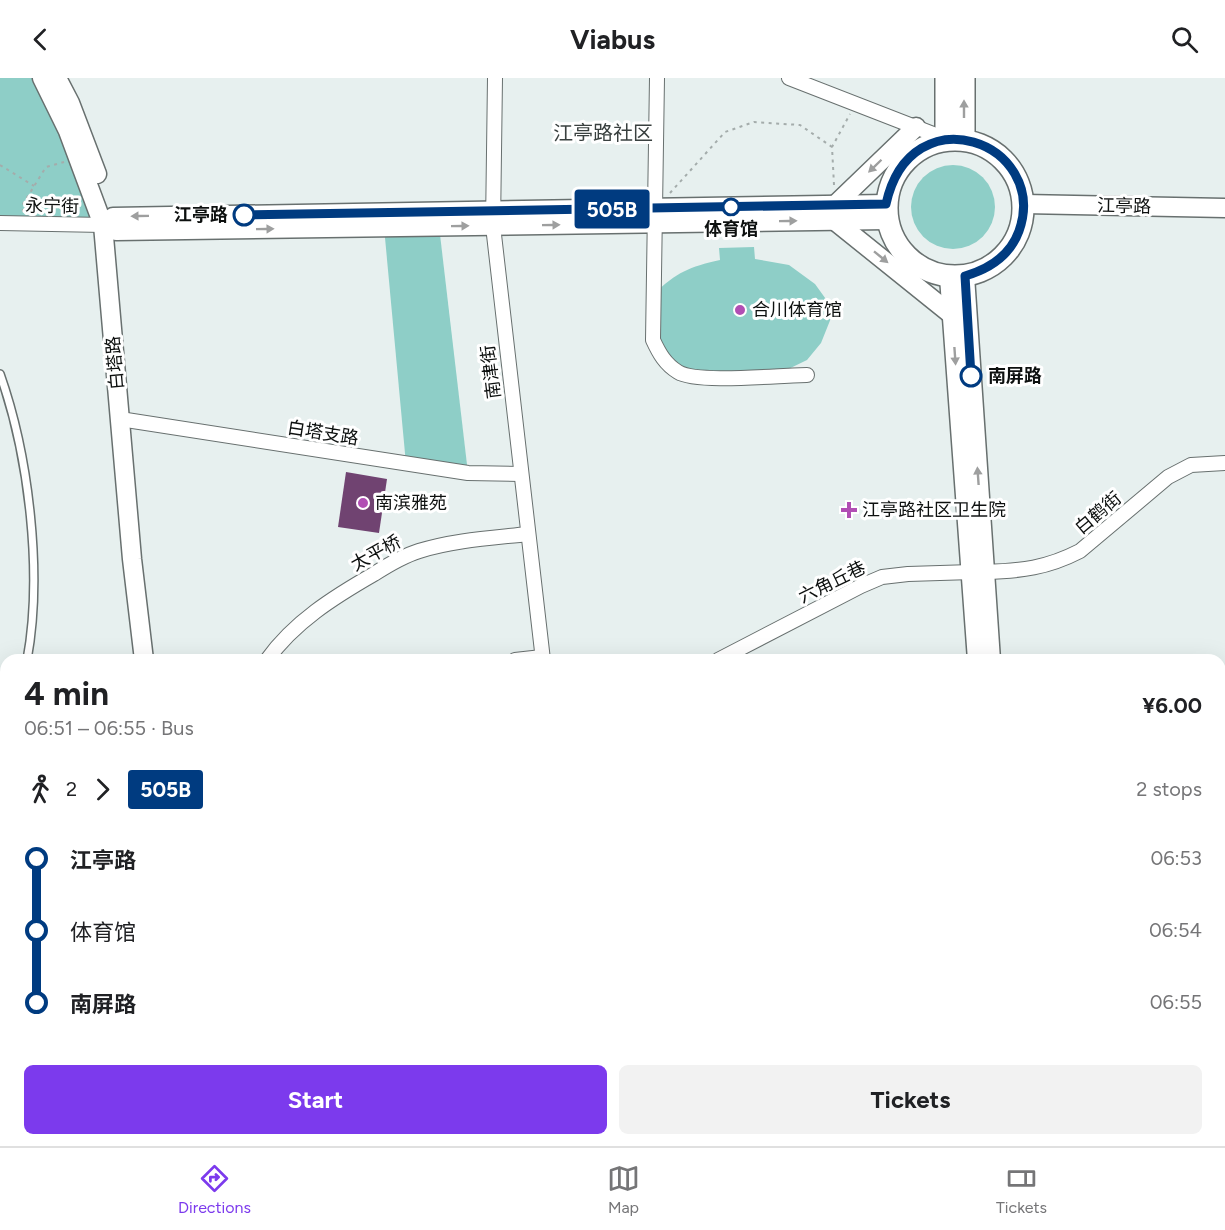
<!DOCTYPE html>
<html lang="en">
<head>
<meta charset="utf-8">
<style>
  body { margin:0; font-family:Figtree,"Noto Sans SC",sans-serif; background:#f2f2f2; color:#202124; height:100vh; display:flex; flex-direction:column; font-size:22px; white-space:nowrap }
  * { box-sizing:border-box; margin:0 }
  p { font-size:20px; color:#757577 }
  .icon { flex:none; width:33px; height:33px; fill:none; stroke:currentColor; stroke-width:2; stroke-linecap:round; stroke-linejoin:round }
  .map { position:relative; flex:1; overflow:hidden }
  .panel { position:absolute; left:0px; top:576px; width:1226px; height:492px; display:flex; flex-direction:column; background:#fff; border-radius:18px 18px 0 0; box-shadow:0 6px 24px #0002 }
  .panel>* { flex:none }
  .badge { padding:0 12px; border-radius:4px; font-size:21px; line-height:39px }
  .map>.badge { position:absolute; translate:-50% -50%; box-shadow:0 0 0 3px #fff }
  .legs { display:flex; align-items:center; gap:9px; height:66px; padding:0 24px; font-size:20px }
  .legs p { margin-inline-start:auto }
  .head { display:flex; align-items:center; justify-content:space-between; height:102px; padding:0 24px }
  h1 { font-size:33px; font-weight:700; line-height:45px }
  .cta { display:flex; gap:12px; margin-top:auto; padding:12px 24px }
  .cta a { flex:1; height:69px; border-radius:9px; background:#7c3aed; color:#fff; font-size:24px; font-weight:700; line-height:69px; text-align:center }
  .cta a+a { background:#f2f2f2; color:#202124 }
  ul { padding:0 24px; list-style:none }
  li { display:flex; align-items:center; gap:21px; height:72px; font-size:22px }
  li i { display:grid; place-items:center; width:9px; height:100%; margin:0 8px; background:currentColor }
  li i::after { content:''; width:15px; height:15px; margin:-8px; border:4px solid; border-radius:50%; background:#fff }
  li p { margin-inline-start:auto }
  li:first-child i { background:linear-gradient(#0000 50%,currentColor 0) }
  li:last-child i { background:linear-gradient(currentColor 50%,#0000 0) }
  header { display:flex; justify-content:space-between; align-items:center; height:78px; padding:0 24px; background:#fff; font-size:27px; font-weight:700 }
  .tab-bar { display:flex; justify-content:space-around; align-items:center; height:84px; border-top:2px solid #e0e0e0; background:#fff; font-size:16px; color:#757577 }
  .tab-bar a { display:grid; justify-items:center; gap:3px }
  .tab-bar .on { color:#7c3aed }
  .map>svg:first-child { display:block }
</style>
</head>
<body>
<header><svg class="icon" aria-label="back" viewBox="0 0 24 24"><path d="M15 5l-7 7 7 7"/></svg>Viabus<svg class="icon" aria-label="search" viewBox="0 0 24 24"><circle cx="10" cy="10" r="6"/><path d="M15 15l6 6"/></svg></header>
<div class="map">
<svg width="1225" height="1068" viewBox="0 0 1225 1068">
  <rect width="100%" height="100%" fill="#e7f0ef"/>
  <g fill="#8ecec7">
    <path d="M0 0H42L103 147 0 145Z"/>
    <circle cx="953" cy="129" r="42"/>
    <path d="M439 148 468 395 406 386 384 149Z"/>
    <path d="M754 169 755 181 789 187 815 206 828 224 831 240 821 265 807 282 774 298 704 301 662 281 654 216C677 194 689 189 720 182L719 170Z"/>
  </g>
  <path fill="#704371" d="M346 394 387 401 379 455 338 449Z"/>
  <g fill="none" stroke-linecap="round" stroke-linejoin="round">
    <g stroke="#68706f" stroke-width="10">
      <g id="lane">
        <path d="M0 296C29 378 43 496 27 582"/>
        <path d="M0 649 6 635"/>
        <path d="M0 902 6 895"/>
      </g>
    </g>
    <g stroke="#68706f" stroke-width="16">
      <g id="street">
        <path d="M495 0 493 148 543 582"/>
        <path d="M657 0 653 262C659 275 665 286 678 294 697 306 781 297 807 297"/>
        <path d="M789 0 946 61"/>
        <path d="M0 145 103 147"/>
        <path d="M120 341 468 395 521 396"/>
        <path d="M985 494C1021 493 1047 490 1080 473L1168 399 1191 387 1225 385"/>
        <path d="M267 582C294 544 334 519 374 496 388 487 403 478 419 473 454 462 492 460 528 456"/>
        <path d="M515 582 542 579"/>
        <path d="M718 582 861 508 882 499 908 496 972 494"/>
        <path d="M1220 685 1225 683"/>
        <path d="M0 911 6 910"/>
        <path d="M0 963 6 962"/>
        <path d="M0 1012 6 1011"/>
        <path d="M222 1062 242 1068"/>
        <path d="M596 1062 597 1068"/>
        <path d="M186 1068 187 1062"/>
        <path d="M743 1068 813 1064 820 1062"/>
        <path d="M1156 1068 1168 1067"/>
      </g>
    </g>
    <g stroke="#68706f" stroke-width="21">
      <g id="secondary">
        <path d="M42 0 68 53 103 147 132 481 144 582"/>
        <path d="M57 0 70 25 97 96"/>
        <path d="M1024 126 1225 130"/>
        <path d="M835 127 916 49"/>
        <path d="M835 143 952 237"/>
        <path d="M103 147 113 139 886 126"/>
        <path d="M103 147 116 153 887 142"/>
        <path d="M965 198 991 582"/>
        <path d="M949 199 977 582"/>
        <path d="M1012 1062V1068"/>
        <path d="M1026 1062V1068"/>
      </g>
    </g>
    <g stroke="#68706f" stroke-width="24">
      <g id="primary">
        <path d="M964 0V62"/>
        <path d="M946 61V0"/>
        <circle cx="955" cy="130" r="68"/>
      </g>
    </g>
    <g stroke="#a4acab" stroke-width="2" stroke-dasharray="3 4.5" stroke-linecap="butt">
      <path d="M0 87 34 108"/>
      <path d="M834 107 832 69 850 36"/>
      <path d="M670 115 725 54 754 44 800 47 832 69"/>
      <path d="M23 134V126L46 89 64 84"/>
    </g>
    <use href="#lane" stroke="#fff" stroke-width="7"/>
    <use href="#street" stroke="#fff" stroke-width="14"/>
    <use href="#secondary" stroke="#fff" stroke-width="18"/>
    <use href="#primary" stroke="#fff" stroke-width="21"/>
  </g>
  <defs><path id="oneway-solid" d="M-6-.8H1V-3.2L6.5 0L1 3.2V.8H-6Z" transform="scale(1.5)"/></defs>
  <g fill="#9e9f9f">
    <use href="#oneway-solid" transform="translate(964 31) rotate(-90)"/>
    <use href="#oneway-solid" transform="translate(875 88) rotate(136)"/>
    <use href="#oneway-solid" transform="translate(140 138) rotate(179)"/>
    <use href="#oneway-solid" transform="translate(788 143) rotate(-1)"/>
    <use href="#oneway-solid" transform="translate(551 147) rotate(-1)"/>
    <use href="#oneway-solid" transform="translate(460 148) rotate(-1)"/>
    <use href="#oneway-solid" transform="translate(265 151) rotate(-1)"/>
    <use href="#oneway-solid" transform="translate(881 179) rotate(39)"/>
    <use href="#oneway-solid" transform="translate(955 278) rotate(86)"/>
    <use href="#oneway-solid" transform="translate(978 398) rotate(-94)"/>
  </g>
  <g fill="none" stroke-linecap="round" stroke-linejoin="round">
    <g stroke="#fff" stroke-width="14">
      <path id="line-1" d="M244 137 886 126C911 13 1050 65 1019 153 1010 178 989 191 965 198L971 298"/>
    </g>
    <use href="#line-1" stroke="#003b80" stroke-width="9"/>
  </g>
  <g fill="#fff" stroke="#003b80" stroke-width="3">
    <circle cx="731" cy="129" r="8"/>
    <circle cx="244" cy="137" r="10"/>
    <circle cx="971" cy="298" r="10"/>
  </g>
  <g fill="#b14eb4" stroke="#fff" stroke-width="2">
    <circle cx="740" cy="232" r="6"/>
    <circle cx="363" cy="425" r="6"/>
    <path d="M846 423h6v6h6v6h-6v6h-6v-6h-6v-6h6z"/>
  </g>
  <g text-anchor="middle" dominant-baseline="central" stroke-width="6" stroke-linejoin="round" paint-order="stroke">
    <g font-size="18" fill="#0d100f" stroke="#fff">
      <text transform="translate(52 128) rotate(1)">永宁街</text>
      <text transform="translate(1124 128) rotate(1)">江亭路</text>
      <text transform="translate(115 285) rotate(-95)">白塔路</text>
      <text transform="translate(491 294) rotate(-97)">南津街</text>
      <text transform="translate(323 355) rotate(9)">白塔支路</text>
      <text transform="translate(1098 435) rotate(-40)">白鹤街</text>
      <text transform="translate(376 475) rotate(-29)">太平桥</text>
      <text transform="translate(832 504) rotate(-26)">六角丘巷</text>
    </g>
    <g font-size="18" font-weight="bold" fill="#0d100f" stroke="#fff" text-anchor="end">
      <text x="228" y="137">江亭路</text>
      <text x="731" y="151" text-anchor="middle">体育馆</text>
      <text x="988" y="298" text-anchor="start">南屏路</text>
    </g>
    <g font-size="18" fill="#0d100f" stroke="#fff" text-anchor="start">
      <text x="752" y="232">合川体育馆</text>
      <text x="375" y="425">南滨雅苑</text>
      <text x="862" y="432">江亭路社区卫生院</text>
    </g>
    <g font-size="20" fill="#39403f" stroke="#fff">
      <text x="603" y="55">江亭路社区</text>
    </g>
  </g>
</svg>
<b class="badge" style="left:612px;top:131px;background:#003b80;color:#fff">505B</b>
<section class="panel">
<div class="head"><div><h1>4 min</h1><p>06:51 – 06:55 · Bus</p></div><b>¥6.00</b></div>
<div class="legs"><svg class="icon" aria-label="walk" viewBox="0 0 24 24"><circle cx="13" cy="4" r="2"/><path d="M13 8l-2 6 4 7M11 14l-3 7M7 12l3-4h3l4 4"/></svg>2<svg class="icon" aria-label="forward" viewBox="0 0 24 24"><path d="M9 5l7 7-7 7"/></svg><b class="badge" style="background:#003b80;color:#fff">505B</b><p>2 stops</p></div>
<ul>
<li><i style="color:#003b80"></i><b>江亭路</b><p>06:53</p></li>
<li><i style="color:#003b80"></i><span>体育馆</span><p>06:54</p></li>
<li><i style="color:#003b80"></i><b>南屏路</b><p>06:55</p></li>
</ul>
<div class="cta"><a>Start</a><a>Tickets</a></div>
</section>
</div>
<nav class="tab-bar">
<a class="on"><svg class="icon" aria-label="directions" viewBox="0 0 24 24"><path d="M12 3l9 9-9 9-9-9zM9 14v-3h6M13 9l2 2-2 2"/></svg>Directions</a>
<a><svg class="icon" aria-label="map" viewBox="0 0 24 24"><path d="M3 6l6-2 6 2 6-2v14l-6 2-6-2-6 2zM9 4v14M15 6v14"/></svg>Map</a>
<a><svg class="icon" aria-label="tickets" viewBox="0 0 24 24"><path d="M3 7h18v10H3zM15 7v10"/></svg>Tickets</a>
</nav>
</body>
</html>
